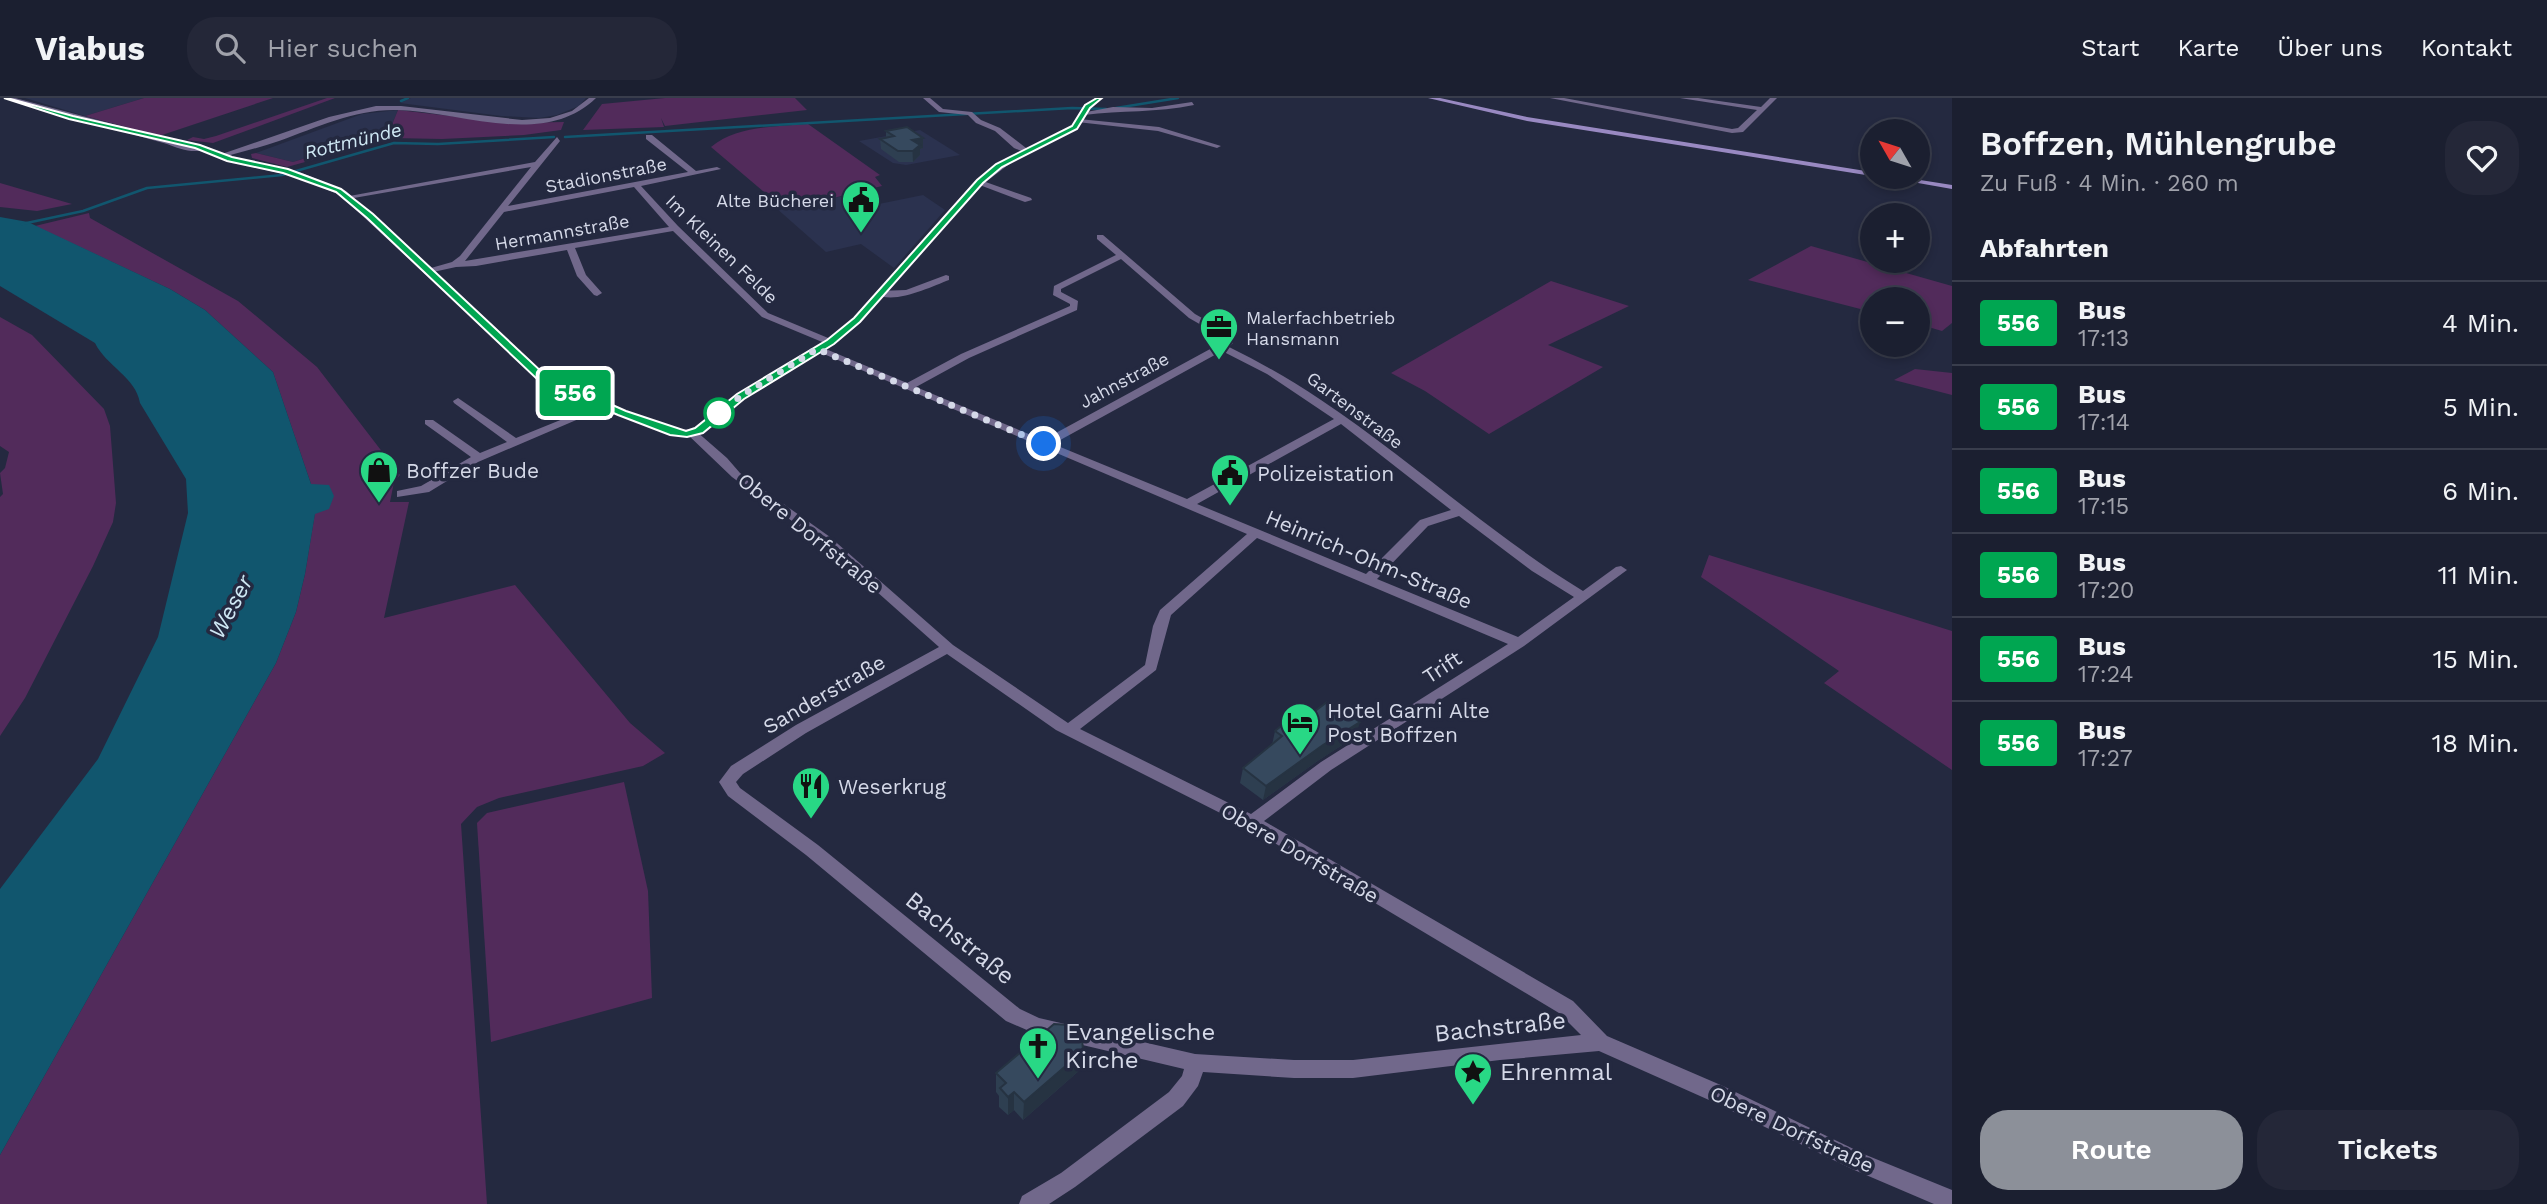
<!DOCTYPE html>
<html lang="de">
<head>
<meta charset="utf-8">
<style>
  body { margin:0; font-family:"Work Sans",sans-serif; background:#242738; color:#f1f3f6; height:100vh; display:flex; flex-direction:column; font-size:26px; white-space:nowrap }
  * { box-sizing:border-box; margin:0 }
  p { font-size:23px; color:#a0a2ab }
  .icon { flex:none; width:38px; height:38px; fill:none; stroke:currentColor; stroke-width:2; stroke-linecap:round; stroke-linejoin:round }
  .map { position:relative; flex:1; overflow:hidden }
  .sheet { display:flex; flex-direction:column; background:#1b1f30; width:595px }
  .sheet>* { flex:none }
  .badge { padding:0 14px; border-radius:5px; font-size:24px; line-height:46px }
  .needle { width:46px; rotate:309deg }
  .controls { position:absolute; left:1860px; top:21px; display:grid; gap:14px }
  .controls a { display:grid; place-items:center; width:70px; height:70px; border-radius:50%; background:#1b1f30; box-shadow:0 4px 10px #0003,0 0 0 2px #393d4c; font-size:35px }
  .you { position:absolute; width:35px; height:35px; margin:-18px; border:5px solid #fff; border-radius:50%; background:#1a73e8; box-shadow:0 0 0 10px #1a73e833 }
  .map>.badge { position:absolute; translate:-50% -50%; box-shadow:0 0 0 4px #fff }
  h2 { padding:0 28px; font-size:26px; line-height:63px }
  .round { display:grid; place-items:center; flex:none; width:74px; height:74px; border-radius:28px; background:#242738 }
  .head { display:flex; align-items:center; justify-content:space-between; height:119px; padding:0 28px }
  h1 { font-size:33px; font-weight:600; line-height:52px }
  .button { display:flex; gap:14px; margin-top:auto; padding:14px 28px }
  .button a { flex:1; height:80px; border-radius:28px; background:#8c9099; color:#fff; font-size:28px; font-weight:600; line-height:80px; text-align:center }
  .button a+a { background:#242738; color:#f1f3f6 }
  ul { padding:0; list-style:none }
  li { display:flex; align-items:center; gap:21px; height:84px; padding:0 28px; border-top:2px solid #393d4c }
  li div { flex:1 }
  li b { display:block; font-size:26px }
  li em { font-style:normal }
  li .badge { min-width:77px; font-weight:700; text-align:center }
  header { display:flex; align-items:center; gap:42px; box-sizing:border-box; height:98px; padding:0 35px; background:#1b1f30; border-bottom:2px solid #393d4c }
  header strong { font-size:33px }
  nav { display:flex; gap:38px; margin-inline-start:auto; font-size:24px }
  .search { width:490px; height:63px; background:#242738; display:flex; align-items:center; gap:18px; box-sizing:border-box; padding:0 24px; border-radius:28px; color:#a0a2ab; font-size:26px }
  main { display:flex; flex:1; min-height:0 }
  .map>svg:first-child { display:block }
</style>
</head>
<body>
<header>
<strong>Viabus</strong>
<div class="search"><svg class="icon" aria-label="search" viewBox="0 0 24 24"><circle cx="10" cy="10" r="6"/><path d="M15 15l6 6"/></svg>Hier suchen</div>
<nav><a>Start</a><a>Karte</a><a>Über uns</a><a>Kontakt</a></nav>
</header>
<main>
<div class="map">
<svg width="1952" height="1106" viewBox="0 0 1952 1106">
  <rect width="100%" height="100%" fill="#242940"/>
  <g fill="#2b324f">
    <path d="M25 0H144L85 18Z"/>
    <path d="M411 0H586L579 8 557 17 539 20 501 18 400 5Z"/>
    <path d="M398 12 389 34 293 64 256 55 362 16Z"/>
    <path d="M920 32 960 57 906 67 893 65 859 43Z"/>
    <path d="M858 96 874 107 923 97 945 112 894 170 861 146 826 154 775 109Z"/>
  </g>
  <g fill="#522b5b">
    <path d="M144 0H273L159 38 85 18Z"/>
    <path d="M327 0H335L213 45 187 42 193 39 204 41 216 38Z"/>
    <path d="M795 0 807 12 665 28 661 20 664 29 583 32 602 6 665 0Z"/>
    <path d="M398 12 513 25 564 24 561 32 524 37 442 41 392 40 287 69 252 60 251 56 256 55 293 64 389 34Z"/>
    <path d="M808 26 880 77 875 79 882 88 813 105 809 102 788 107 789 109 784 111 711 49C737 27 776 29 808 26Z"/>
    <path d="M0 85 72 106 37 113 0 109Z"/>
    <path d="M89 115 90 120 238 203 317 269 400 377 394 384 390 404H409L384 520 515 487 630 625 665 655 643 668 499 700 477 709 461 726 487 1106H0V1057L276 565 296 514 305 476 315 415 311 386 273 274 205 212 170 191 35 128Z"/>
    <path d="M1811 148 1952 188V225L1942 233 1918 226V201H1872V214L1748 182Z"/>
    <path d="M1551 183 1629 208 1548 247 1603 269 1489 336 1425 293 1391 275Z"/>
    <path d="M0 219 32 237 104 311 110 328 116 405 113 424 93 468 25 600 0 638V399L3 396 0 375 5 370 9 354 0 348Z"/>
    <path d="M1915 271 1952 275V297L1894 282Z"/>
    <path d="M1709 457 1952 533V672L1824 585 1839 573 1701 479Z"/>
    <path d="M624 684 648 793 652 900 491 944 477 725 487 715Z"/>
  </g>
  <path fill="#11566e" d="M0 119 28 124 170 191 205 212 273 274 311 386 329 387 334 398 329 411 315 416 305 476 296 514 276 565 0 1057V791L98 661 158 539 188 415 186 381 140 305C136 279 106 268 95 245L0 188Z"/>
  <g fill="none" stroke-linecap="round" stroke-linejoin="round">
    <g stroke="#11566e" stroke-width="2.5">
      <path d="M401 3 408 0"/>
      <path d="M1116 10 1178 0"/>
      <path d="M565 39 1072 10 1106 11"/>
      <path d="M22 126 83 113 147 90 282 77 394 45 438 46 554 39"/>
    </g>
    <g fill="#71688b" fill-rule="evenodd">
      <path d="M589 0H596C543 51 461 13 397 12 355 11 318 29 279 43 261 49 242 54 223 59L219 57 329 19 376 8H401L522 22 550 20 572 13Z"/>
      <path d="M923 0H930L943 11 972 14 981 22 1000 30 1030 53 1026 55 1014 50 995 33 976 25 968 17 939 14Z"/>
      <path d="M1550 0H1564L1732 31 1738 30 1757 12 1680 0H1698L1761 9 1770 0H1777L1743 34 1732 35Z"/>
      <path d="M1192 4 1194 7C1157 15 1121 12 1084 17L1081 15 1113 9 1152 10Z"/>
      <path d="M1079 21 1159 29 1221 48 1217 50 1158 33 1077 24Z"/>
      <path d="M646 37H652L696 73 717 69 721 71 641 88 678 128 768 215 833 242V246H827L762 219 673 133 575 150 586 177 602 195 597 198 594 197 577 178 567 152 476 168 456 169 424 176V172L452 164 460 158 531 69 348 101 344 99 535 64 557 39 560 43 508 108 688 74 646 41ZM634 89 669 129 465 163 504 114Z"/>
      <path d="M980 82 1031 100 1032 102 1025 104 977 86 976 84Z"/>
      <path d="M1097 137H1103L1195 216 1232 237 1233 245 1229 249C1261 265 1292 282 1321 302 1411 362 1490 436 1583 493L1616 469 1621 468 1627 472 1524 548 1331 672 1264 723 1573 903 1607 938 1723 988 1866 1057 1952 1092V1106H1934L1852 1071 1709 1002 1599 953 1500 962 1353 980H1294L1203 974 1198 988 1183 1008 1075 1089 1049 1106H1019L1022 1098 1061 1075 1169 994 1182 978 1184 971 1036 936 1006 923 806 757 728 698 719 684 731 668 796 627 939 549 822 445 732 379 686 335 692 332 696 333 727 360 740 375 830 439 953 547 1068 625 1145 567 1153 528 1160 512 1247 436 812 251 821 249 907 285 961 256 1070 208V206L1053 197 1054 188 1116 157 1097 141ZM1121 161 1189 220 1224 240 1223 244 1043 342 916 289 969 260 1077 212 1078 203 1061 194V191ZM1222 253 1267 276 1334 321 1187 401 1053 346ZM1341 326 1451 412 1420 422 1366 476 1197 406ZM1459 418 1532 473 1574 499 1518 539 1377 481 1428 428ZM1257 440 1508 546 1321 664 1251 716 1080 631 1156 572 1171 517ZM947 556 1056 632 1246 728 1559 915 1581 937 1353 962H1294L1195 956 1039 920 1020 911 818 747 740 690 736 684 743 676 806 635Z"/>
      <path d="M946 177 949 178V182C930 189 895 207 875 196L880 193 906 192Z"/>
      <path d="M458 300 516 340 600 306H608L609 308 478 364 429 394 397 399V393L421 388 471 359 425 326V322H433L480 355 507 344 454 305 453 303Z"/>
    </g>
    <g fill="#71688b" fill-rule="evenodd">
      <path d="M4 0H15L173 42 182 47 206 51C194 56 179 51 167 46Z"/>
      <path d="M1095 0H1102L1090 10 1076 31 1012 64 983 86 860 224 833 246 745 300 703 335 687 339 670 337 600 310 538 281 340 97 297 79 227 63 222 58 226 56 233 59 302 75 346 93 546 277 608 306 676 332 695 331 737 296 827 242 854 220 977 82 1006 60 1071 29 1086 8Z"/>
    </g>
    <g fill="#9989c2" fill-rule="evenodd">
      <path d="M1428 0H1440L1527 19 1872 74V78L1527 23Z"/>
      <path d="M1884 79H1901L1952 87V91Z"/>
    </g>
  </g>
  <g fill="#2e3f51">
    <path d="M886 33 923 40V50L920 51V57L913 64H899L881 51 880 41 886 40Z"/>
    <path d="M1294 629 1356 638 1319 662 1263 702 1240 685 1243 670 1272 647 1275 633Z"/>
    <path d="M1081 971 1023 1022 1014 1012 1008 1017 999 1009V998L996 994V975Z"/>
  </g>
  <g fill="#263342">
    <path d="M923 40V50L920 51V57L913 64 912 42Z"/>
    <path d="M1360 624 1356 638 1319 662 1263 702 1266 688 1323 647Z"/>
    <path d="M1083 953 1081 971 1023 1022 1024 1004Z"/>
    <path d="M1014 994V1012L1008 1017V999Z"/>
  </g>
  <g fill="#36495e" stroke="#263342" stroke-width="2">
    <path d="M907 29 923 40 912 42 920 47 913 53H898L880 41 894 38 886 33Z"/>
    <path d="M1327 604 1360 624 1323 647 1266 688 1243 670 1282 638 1275 633 1286 624 1294 629Z"/>
    <path d="M1054 926 1069 927 1082 939 1083 953 1024 1004 1014 994 1008 999 1000 990 1006 985 996 975Z"/>
  </g>
  <path fill="#00a651" stroke="#fff" stroke-width="2" d="M4 0H7L73 18 200 47 232 59 288 71 341 91 373 116 545 277 626 313 686 333 695 330 737 296 827 242 854 220 977 82 996 66 1072 28 1085 7 1097 0H1102L1090 10 1077 31 1002 69 983 85 860 224 834 246 744 301 703 335 687 339 670 337 618 317 538 282 367 120 336 94 283 75 227 63 195 50 69 21Z"/>
  <g fill="none" stroke-linecap="round" stroke-linejoin="round">
    <path stroke="#d5d9e8" stroke-width="7" stroke-dasharray="0 12.6" d="M719 315 714 320 741 298 817 251 1044 346"/>
  </g>
  <defs>
    <g id="civic-pin" transform="scale(2.0125)"><path d="M0 17L-7.5 6A9.5 9.5 0 1 1 7.5 6Z" fill="#28d885" stroke="#242940"/><path d="M-.6-6.5H3V-4.5H.6V-3L4-1V1h2V6H-6V1h2V-1L-.6-3ZM-1.2 2.5V6h2.4V2.5Z" fill="#111"/></g>
    <g id="office-pin" transform="scale(2.0125)"><path d="M0 17L-7.5 6A9.5 9.5 0 1 1 7.5 6Z" fill="#28d885" stroke="#242940"/><path d="M-6-3h4V-5.5h4V-3h4V5H-6ZM-1-4.5V-3h2v-1.5ZM-6 0V1H6V0Z" fill="#111"/></g>
    <g id="shop-pin" transform="scale(2.0125)"><path d="M0 17L-7.5 6A9.5 9.5 0 1 1 7.5 6Z" fill="#28d885" stroke="#242940"/><path d="M-5-2.5h2.3a2.7 3.5 0 0 1 5.4 0H5L5.5 6h-11ZM-1.5-2.5h3a1.5 2.3 0 0 0-3 0Z" fill="#111"/></g>
    <g id="hotel-pin" transform="scale(2.0125)"><path d="M0 17L-7.5 6A9.5 9.5 0 1 1 7.5 6Z" fill="#28d885" stroke="#242940"/><path d="M-6-4.5h1.5V1H6V5H4.5V3h-9V5H-6ZM-4 0a1.8 1.8 0 1 1 3.6 0ZM.5 0V-2.5h3Q6-2.5 6 0Z" fill="#111"/></g>
    <g id="restaurant-pin" transform="scale(2.0125)"><path d="M0 17L-7.5 6A9.5 9.5 0 1 1 7.5 6Z" fill="#28d885" stroke="#242940"/><path d="M-5-6h1v4h1v-4h1v4h1v-4h1v5L-1.5 .5V6h-2V.5L-5-1ZM5-6V6H3V1.5H1.5Q1.5-4 5-6Z" fill="#111"/></g>
    <g id="church-pin" transform="scale(2.0125)"><path d="M0 17L-7.5 6A9.5 9.5 0 1 1 7.5 6Z" fill="#28d885" stroke="#242940"/><path d="M-1.2-6h2.4v3.5h3.3v2.4h-3.3V6h-2.4V-.1h-3.3v-2.4h3.3Z" fill="#111"/></g>
    <g id="sight-pin" transform="scale(2.0125)"><path d="M0 17L-7.5 6A9.5 9.5 0 1 1 7.5 6Z" fill="#28d885" stroke="#242940"/><path d="M0-6L1.8-2.2L6-1.7L2.9 1.2L3.7 5.4L0 3.3L-3.7 5.4L-2.9 1.2L-6-1.7L-1.8-2.2Z" fill="#111"/></g>
  </defs>
  <g fill-rule="evenodd">
    <use href="#civic-pin" x="861" y="102"/>
    <use href="#office-pin" x="1219" y="229"/>
    <use href="#shop-pin" x="379" y="372"/>
    <use href="#civic-pin" x="1230" y="375"/>
    <use href="#hotel-pin" x="1300" y="624"/>
    <use href="#restaurant-pin" x="811" y="688"/>
    <use href="#church-pin" x="1038" y="948"/>
    <use href="#sight-pin" x="1473" y="974"/>
  </g>
  <circle fill="#fff" stroke="#00a651" stroke-width="3.5" cx="719" cy="315" r="14"/>
  <g text-anchor="middle" dominant-baseline="central" stroke-width="7" stroke-linejoin="round" paint-order="stroke">
    <g font-size="18" fill="#d5d9e8" stroke="#242940">
      <text transform="translate(606 77) rotate(-11)">Stadionstraße</text>
      <text transform="translate(562 134) rotate(-10)">Hermannstraße</text>
      <text transform="translate(722 151) rotate(44)">Im Kleinen Felde</text>
      <text transform="translate(1124 282) rotate(-28)">Jahnstraße</text>
      <text transform="translate(1355 312) rotate(37)">Gartenstraße</text>
    </g>
    <g font-size="18" fill="#d5d9e8" stroke="#242940" text-anchor="end">
      <text x="834" y="102">Alte Bücherei</text>
      <text x="1246" y="219" text-anchor="start">Malerfachbetrieb<tspan x="1246" dy="21">Hansmann</tspan></text>
    </g>
    <g font-size="19" font-style="italic" fill="#cfe8f4" stroke="#242940">
      <text transform="translate(353 43) rotate(-14)">Rottmünde</text>
    </g>
    <g font-size="21" fill="#d5d9e8" stroke="#242940" text-anchor="start">
      <text x="406" y="372">Boffzer Bude</text>
      <text x="1257" y="375">Polizeistation</text>
      <text x="1327" y="612">Hotel Garni Alte<tspan x="1327" dy="24">Post Boffzen</tspan></text>
      <text x="838" y="688">Weserkrug</text>
    </g>
    <g font-size="21" fill="#d5d9e8" stroke="#242940">
      <text transform="translate(810 435) rotate(39)">Obere Dorfstraße</text>
      <text transform="translate(1369 461) rotate(23)">Heinrich-Ohm-Straße</text>
      <text transform="translate(1442 569) rotate(-33)">Trift</text>
      <text transform="translate(824 596) rotate(-30)">Sanderstraße</text>
      <text transform="translate(1300 755) rotate(30)">Obere Dorfstraße</text>
      <text transform="translate(1792 1031) rotate(25)">Obere Dorfstraße</text>
    </g>
    <g font-size="23" font-style="italic" fill="#cfe8f4" stroke="#242940">
      <text transform="translate(231 509) rotate(-62)">Weser</text>
    </g>
    <g font-size="24" fill="#d5d9e8" stroke="#242940">
      <text transform="translate(960 840) rotate(39)">Bachstraße</text>
      <text transform="translate(1500 929) rotate(-6)">Bachstraße</text>
    </g>
    <g font-size="24" fill="#d5d9e8" stroke="#242940" text-anchor="start">
      <text x="1065" y="934">Evangelische<tspan x="1065" dy="28">Kirche</tspan></text>
      <text x="1500" y="974">Ehrenmal</text>
    </g>
  </g>
</svg>
<div class="controls">
<a><svg class="needle" viewBox="-14 -14 28 28"><path d="M0-13l5 13h-10z" fill="#e53935"/><path d="M0 13l5-13h-10z" fill="#a0a2ab"/></svg></a>
<a>+</a>
<a>−</a>
</div>
<div class="you" style="left:1044px;top:346px"></div>
<b class="badge" style="left:575px;top:295px;background:#00a651;color:#fff">556</b>
</div>
<section class="sheet">
<div class="head"><div><h1>Boffzen, Mühlengrube</h1><p>Zu Fuß · 4 Min. · 260 m</p></div><a class="round"><svg class="icon" aria-label="heart" viewBox="0 0 24 24"><path d="M12 20l-8-8c-3-5 5-10 8-4 3-6 11-1 8 4z"/></svg></a></div>
<h2>Abfahrten</h2>
<ul>
<li><span class="badge" style="background:#00a651;color:#fff">556</span><div><b>Bus</b><p>17:13</p></div><em>4 Min.</em></li>
<li><span class="badge" style="background:#00a651;color:#fff">556</span><div><b>Bus</b><p>17:14</p></div><em>5 Min.</em></li>
<li><span class="badge" style="background:#00a651;color:#fff">556</span><div><b>Bus</b><p>17:15</p></div><em>6 Min.</em></li>
<li><span class="badge" style="background:#00a651;color:#fff">556</span><div><b>Bus</b><p>17:20</p></div><em>11 Min.</em></li>
<li><span class="badge" style="background:#00a651;color:#fff">556</span><div><b>Bus</b><p>17:24</p></div><em>15 Min.</em></li>
<li><span class="badge" style="background:#00a651;color:#fff">556</span><div><b>Bus</b><p>17:27</p></div><em>18 Min.</em></li>
</ul>
<div class="button"><a>Route</a><a>Tickets</a></div>
</section>
</main>
</body>
</html>
